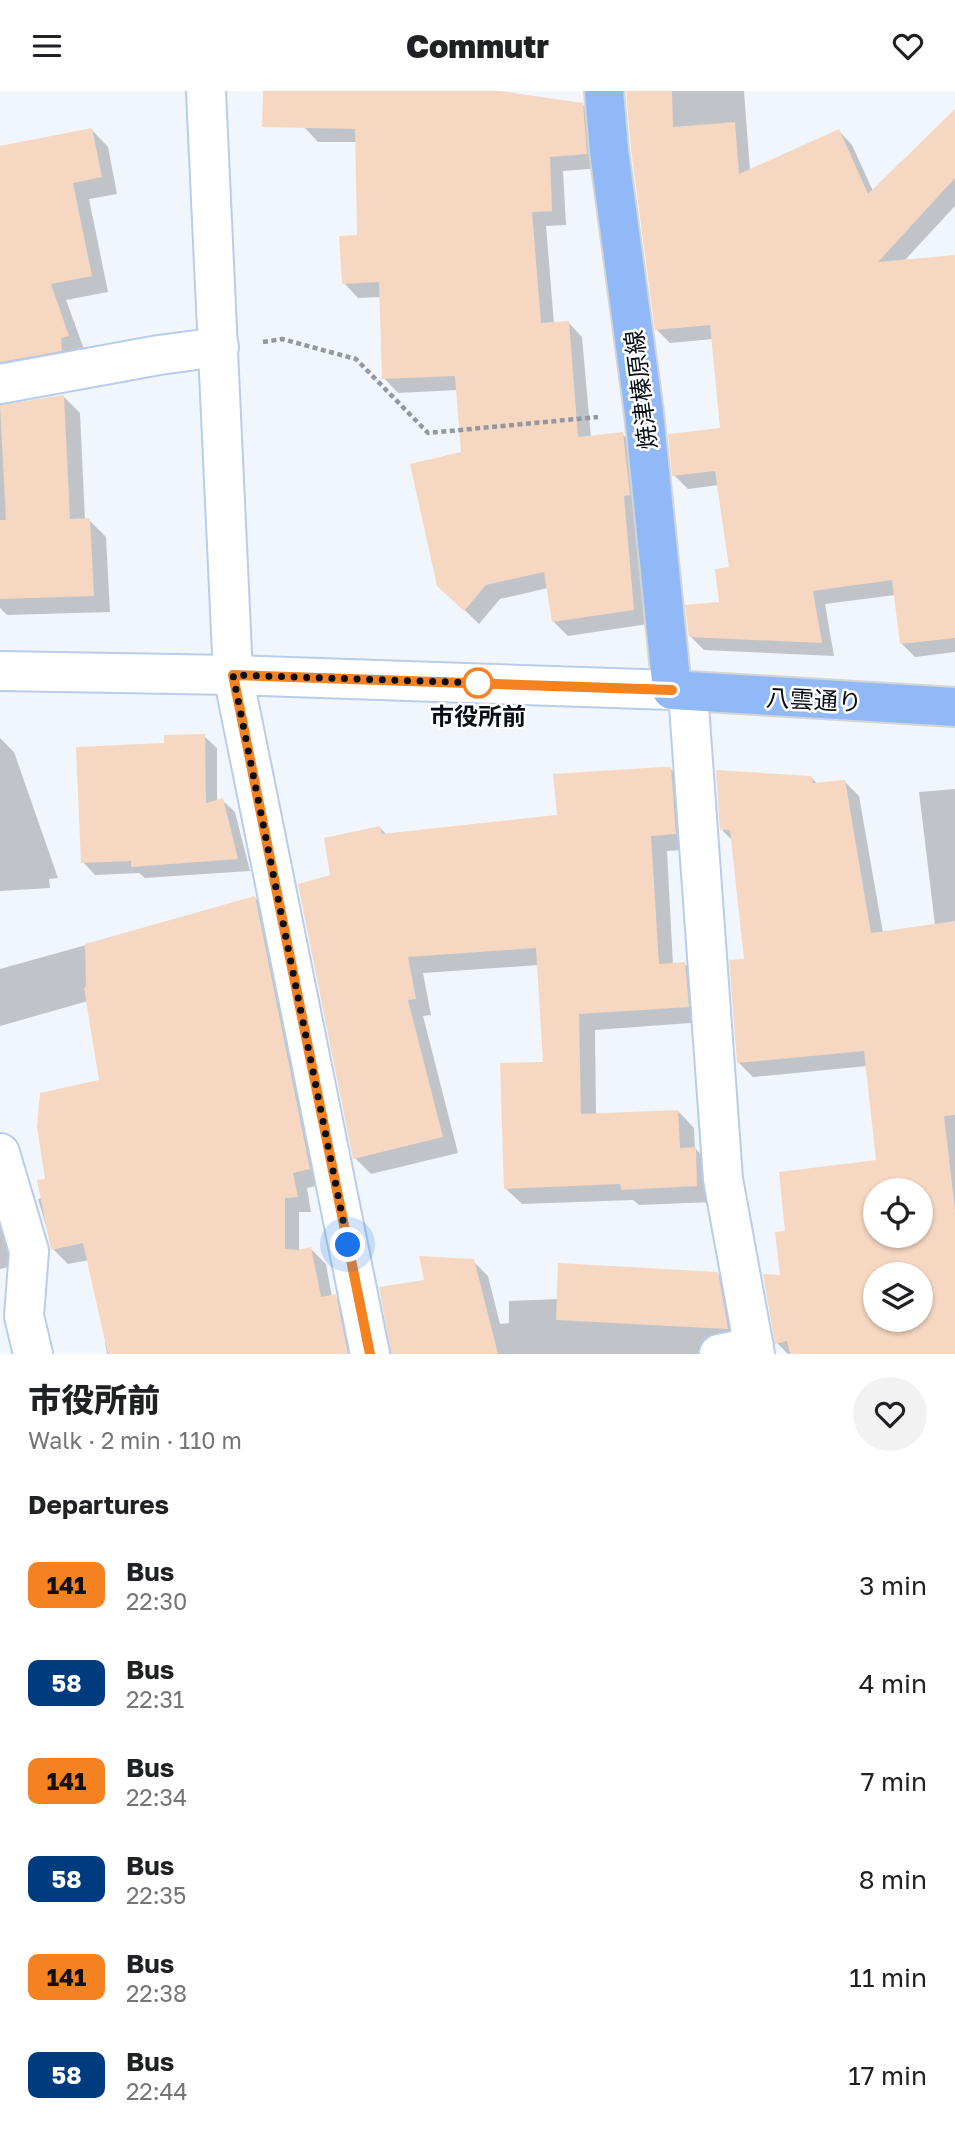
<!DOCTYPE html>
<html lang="en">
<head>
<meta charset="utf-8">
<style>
  body { margin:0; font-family:"Golos Text","Noto Sans JP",sans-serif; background:#f2f2f2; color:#202124; height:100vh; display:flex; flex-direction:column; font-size:26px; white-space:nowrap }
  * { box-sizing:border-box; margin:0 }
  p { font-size:23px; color:#757577 }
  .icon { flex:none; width:38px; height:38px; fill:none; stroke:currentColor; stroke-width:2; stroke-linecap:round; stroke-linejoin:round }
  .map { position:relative; height:1263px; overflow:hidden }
  .side { display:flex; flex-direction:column; background:#fff; flex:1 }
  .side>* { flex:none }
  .badge { padding:0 14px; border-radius:10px; font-size:24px; line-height:46px }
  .fabs { position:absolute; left:863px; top:1087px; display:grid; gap:14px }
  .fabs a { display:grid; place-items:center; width:70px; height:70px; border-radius:50%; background:#fff; box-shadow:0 2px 5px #0004; font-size:35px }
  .you { position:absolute; width:35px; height:35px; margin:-18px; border:5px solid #fff; border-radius:50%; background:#1a73e8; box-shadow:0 0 0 10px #1a73e833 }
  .map>.badge { position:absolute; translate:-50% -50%; box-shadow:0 0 0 4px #fff }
  h2 { padding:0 28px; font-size:26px; line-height:63px }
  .round { display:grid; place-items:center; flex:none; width:74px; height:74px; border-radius:37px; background:#f2f2f2 }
  .head { display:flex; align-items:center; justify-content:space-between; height:119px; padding:0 28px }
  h1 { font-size:33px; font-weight:800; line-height:52px }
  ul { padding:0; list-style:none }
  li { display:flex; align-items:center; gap:21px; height:98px; padding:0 28px }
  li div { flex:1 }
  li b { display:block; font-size:26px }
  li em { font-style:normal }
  li .badge { min-width:77px; font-weight:700; text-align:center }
  header { display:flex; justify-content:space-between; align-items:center; height:91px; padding:0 28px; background:#fff; font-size:32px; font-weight:800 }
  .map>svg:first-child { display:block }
</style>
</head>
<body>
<header><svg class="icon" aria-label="menu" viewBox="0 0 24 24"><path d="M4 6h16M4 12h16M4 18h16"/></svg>Commutr<svg class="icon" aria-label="heart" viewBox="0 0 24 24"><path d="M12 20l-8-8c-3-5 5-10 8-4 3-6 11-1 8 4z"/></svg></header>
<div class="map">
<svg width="955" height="1263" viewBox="0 0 955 1263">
  <rect width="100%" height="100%" fill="#f1f6fc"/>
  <g fill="#0003" fill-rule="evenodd">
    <path d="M305 0H486L582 13 597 28 601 77 563 80 566 134 546 135 554 233 568 231 582 246 591 347 622 343 637 357 648 533 568 545 553 530 548 497 500 508 479 533 439 494 463 363 458 299 398 302 384 287 381 206 358 207 344 192 359 145 357 51H318L304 36Z"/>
    <path d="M628 0H744L750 80 839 40 852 54 873 100 955 24V115L904 170 955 165V561L915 566 901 552 895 504 825 513 834 565 704 559 690 545 721 513 731 478 719 394 688 398 674 384 722 338 713 248 670 252 657 239Z"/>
    <path d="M92 39 108 56 117 103 89 108 108 201 66 209 85 261 0 296V57Z"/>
    <path d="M63 305 80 322 85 429H89L106 446 110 521 7 524 0 517V316Z"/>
    <path d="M204 645 217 657V710L222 709 235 721 250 780 145 787 139 782 95 784 83 771 166 654Z"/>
    <path d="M0 647 14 661 58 787 49 788 50 797 0 800Z"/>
    <path d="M671 678 687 694 692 758 667 760 673 874 685 873 701 889 704 931 595 939 596 1024 678 1020 694 1037 695 1057 711 1074 713 1111 639 1114 633 1109 522 1113 505 1097 545 972 539 874 423 882 431 924 423 925 458 1062 371 1083 355 1067 332 785 380 737 387 744 559 726Z"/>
    <path d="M811 686 817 693 844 690 859 705 883 842 935 834 919 701 955 698V1263H788L777 1252 786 1142 878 1071 867 975 753 986 738 971 746 869 733 750 722 739ZM875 1099H920V1144H875ZM875 1183H920V1228H875Z"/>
    <path d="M255 807 270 822 324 1093 307 1097 311 1121H299V1160L311 1158 326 1173 332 1206 335 1205 350 1220 359 1263H107L105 1251H107L89 1169 68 1173 53 1158 38 1108 43 1107 47 1089 101 990 88 910 0 935V878Z"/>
    <path d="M0 1126 20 1173 0 1178Z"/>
    <path d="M473 1170 488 1185 500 1233 509 1232V1210L558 1208 717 1182 732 1197 742 1252 703 1250 705 1263H393L426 1191Z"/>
  </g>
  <g fill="#f6d7c2" fill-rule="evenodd">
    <path d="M263 0H499L583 12 587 63 550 66 552 120 532 121 541 232 569 230 578 346 623 341 630 404 624 405 634 519 552 531 544 481 486 494 464 520 437 495 410 373 461 361 455 285 382 288 379 191 342 193 339 145 357 144 355 38 262 36Z"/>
    <path d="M626 0H672L673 36 735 31 739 83 839 38 868 103 955 18V87L878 171 955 164V547L900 553 892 489 813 500 822 552 689 546 685 514 719 511 715 478 729 476 715 380 672 385 668 343 720 337 710 234 655 239 631 58Z"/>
    <path d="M92 37 102 86 73 92 92 185 51 193 69 245 61 247 62 260 0 271V55Z"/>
    <path d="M64 304 70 428 90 427 94 505 0 508V429H6L0 314Z"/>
    <path d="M205 643 206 712 223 707 238 768 131 776V770L81 772 76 656 164 652V644Z"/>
    <path d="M662 676H671L676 743 651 745 659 873 685 871 689 916 579 923 581 1023 678 1019 680 1057 696 1056 697 1095 621 1099 620 1093 504 1098 500 972 543 971 536 857 408 866 416 908 408 909 443 1046 353 1068 298 793 330 784 324 747 380 735 382 743 557 724 553 683Z"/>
    <path d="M716 679 811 685 813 692 845 689 871 842 955 830V1024L944 1025 955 1119V1263H790L787 1250 775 1253 763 1183 780 1184 775 1141 785 1140 779 1081 876 1069 864 960 737 972 729 869 744 868 730 739H720ZM875 1099H920V1144H875ZM875 1183H920V1228H875Z"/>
    <path d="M255 805 310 1078 293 1082 298 1106 285 1107V1158L297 1159 311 1156 321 1206 336 1203 348 1263H108L83 1152 51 1159 37 1089 45 1088 37 1036 40 1002 99 989 84 897 86 896 85 853Z"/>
    <path d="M419 1165 474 1168 498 1263H391L379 1196 424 1189Z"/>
    <path d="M558 1172 718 1181 728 1238 556 1229Z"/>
  </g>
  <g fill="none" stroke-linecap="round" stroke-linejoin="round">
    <g stroke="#b8cdeb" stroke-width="42">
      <g id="minor">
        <path d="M206 0 233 584 370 1263"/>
        <path d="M0 293 159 264 219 256"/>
        <path d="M0 580 233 584 672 599"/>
        <path d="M688 601 723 1088 755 1263"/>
        <path d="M0 1062 29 1160 24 1225 33 1263"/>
        <path d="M719 1263 754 1256"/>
      </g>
    </g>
    <g stroke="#d2d4d5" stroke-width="42">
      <path id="major" d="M604 0 609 60 644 322 672 599 955 616"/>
    </g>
    <path stroke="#9398a0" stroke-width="4.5" stroke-dasharray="5 3.5" stroke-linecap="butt" d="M263 251 282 248 356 268 428 342 598 326"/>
    <use href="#minor" stroke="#fff" stroke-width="38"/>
    <use href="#major" stroke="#91b9f7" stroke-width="38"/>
  </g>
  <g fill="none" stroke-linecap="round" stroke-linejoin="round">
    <g stroke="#fff" stroke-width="16">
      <path id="line" d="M370 1263 233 584 672 599"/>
    </g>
    <use href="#line" stroke="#f58220" stroke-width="10"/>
    <path stroke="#070e17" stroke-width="7" stroke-dasharray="0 12.6" d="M348 1154 233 584 480 592H478"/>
  </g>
  <circle fill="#fff" stroke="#f58220" stroke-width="3.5" cx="478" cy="592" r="14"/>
  <g text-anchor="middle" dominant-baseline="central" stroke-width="5" stroke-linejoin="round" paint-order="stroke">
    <g font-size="24" fill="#070e17" stroke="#fff">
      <text transform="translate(640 299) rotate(-97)">焼津榛原線</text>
      <text transform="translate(814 608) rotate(3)">八雲通り</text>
    </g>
    <g font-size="24" font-weight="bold" fill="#070e17" stroke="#fff">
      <text x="478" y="624">市役所前</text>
    </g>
  </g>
</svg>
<div class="fabs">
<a><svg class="icon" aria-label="locate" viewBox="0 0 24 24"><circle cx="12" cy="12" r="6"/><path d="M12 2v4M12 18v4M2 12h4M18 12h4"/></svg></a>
<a><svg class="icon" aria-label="layers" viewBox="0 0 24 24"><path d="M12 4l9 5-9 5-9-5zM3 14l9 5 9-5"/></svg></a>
</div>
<div class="you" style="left:348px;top:1154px"></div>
</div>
<section class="side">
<div class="head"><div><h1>市役所前</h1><p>Walk · 2 min · 110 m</p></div><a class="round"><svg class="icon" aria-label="heart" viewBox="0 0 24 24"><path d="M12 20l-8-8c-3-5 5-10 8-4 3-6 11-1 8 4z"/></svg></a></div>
<h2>Departures</h2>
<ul>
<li><span class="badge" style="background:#f58220;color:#111">141</span><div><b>Bus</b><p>22:30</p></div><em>3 min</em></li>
<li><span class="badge" style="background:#003b80;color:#fff">58</span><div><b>Bus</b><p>22:31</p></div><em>4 min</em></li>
<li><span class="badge" style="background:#f58220;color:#111">141</span><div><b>Bus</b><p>22:34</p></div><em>7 min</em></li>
<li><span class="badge" style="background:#003b80;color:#fff">58</span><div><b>Bus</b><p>22:35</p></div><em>8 min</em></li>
<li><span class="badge" style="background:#f58220;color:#111">141</span><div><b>Bus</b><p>22:38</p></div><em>11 min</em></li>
<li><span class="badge" style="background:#003b80;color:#fff">58</span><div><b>Bus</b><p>22:44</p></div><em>17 min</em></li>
</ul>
</section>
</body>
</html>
